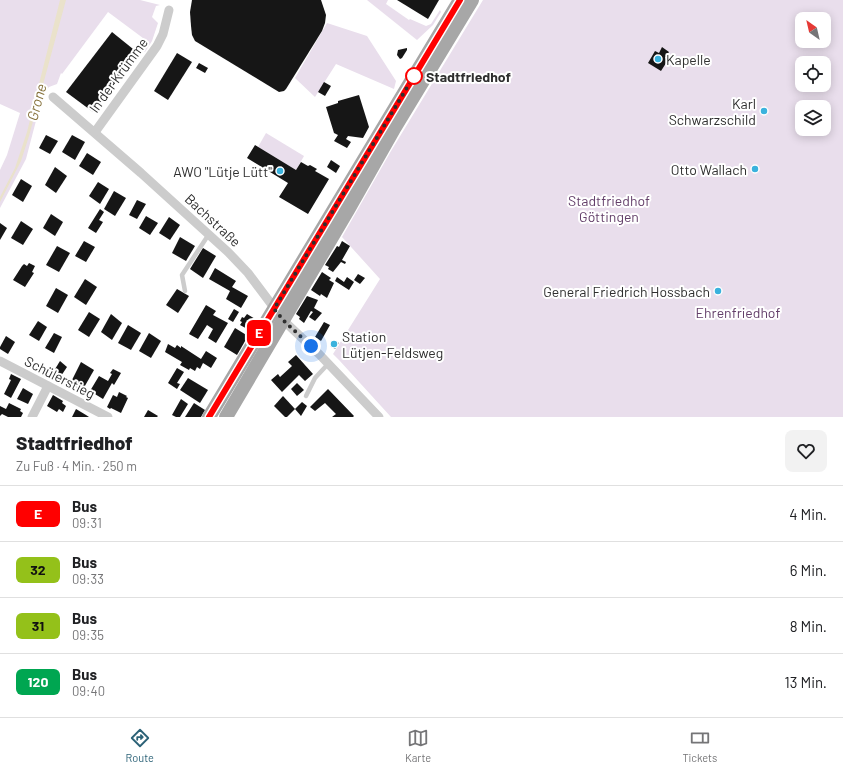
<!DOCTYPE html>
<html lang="de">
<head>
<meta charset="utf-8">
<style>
  body { margin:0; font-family:Barlow,sans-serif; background:#f2f2f2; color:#202124; height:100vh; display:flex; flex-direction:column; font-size:15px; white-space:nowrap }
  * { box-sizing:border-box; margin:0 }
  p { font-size:13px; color:#757577 }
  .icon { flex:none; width:22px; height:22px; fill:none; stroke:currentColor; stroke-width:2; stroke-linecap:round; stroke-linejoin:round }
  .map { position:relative; height:417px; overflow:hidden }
  .panel { display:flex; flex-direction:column; background:#fff; flex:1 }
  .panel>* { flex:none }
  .badge { padding:0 8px; border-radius:6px; font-size:14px; line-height:26px }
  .needle { width:26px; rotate:326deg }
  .buttons { position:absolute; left:795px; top:12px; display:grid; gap:8px }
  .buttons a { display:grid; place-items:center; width:36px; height:36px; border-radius:8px; background:#fff; box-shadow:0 2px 10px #0003; font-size:20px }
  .you { position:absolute; width:20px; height:20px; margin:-10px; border:3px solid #fff; border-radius:50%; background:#1a73e8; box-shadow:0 0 0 6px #1a73e833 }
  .map>.badge { position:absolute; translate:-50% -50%; box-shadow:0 0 0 2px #fff }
  .round { display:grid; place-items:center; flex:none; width:42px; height:42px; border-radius:8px; background:#f2f2f2 }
  .summary { display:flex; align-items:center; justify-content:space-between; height:68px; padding:0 16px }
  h1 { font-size:19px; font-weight:800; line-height:30px }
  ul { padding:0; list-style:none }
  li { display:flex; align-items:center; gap:12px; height:56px; padding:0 16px; border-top:1px solid #e0e0e0 }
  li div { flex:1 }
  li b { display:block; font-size:15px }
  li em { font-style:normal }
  li .badge { min-width:44px; font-weight:700; text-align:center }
  .tabs { display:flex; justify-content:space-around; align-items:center; height:56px; border-top:1px solid #e0e0e0; background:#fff; font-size:11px; color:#757577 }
  .tabs a { display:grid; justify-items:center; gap:2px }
  .tabs .current { color:#2c6277 }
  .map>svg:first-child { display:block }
</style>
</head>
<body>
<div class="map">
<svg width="843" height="417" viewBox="0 0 843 417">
  <rect width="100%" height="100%" fill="#fff"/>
  <g fill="#e9deec" fill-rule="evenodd">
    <path d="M0 0H140L160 5 156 6 152 17 158 23 152 41 145 52 141 49 147 41 108 12 62 74 61 73 57 84 49 87 43 94 26 159 0 208V170L7 155 20 113 0 104Z"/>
    <path d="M367 0H388L386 4 409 20 410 19 426 26 431 24 440 10 441 12 433 25 417 40Z"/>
    <path d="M483 0H843V417H391L339 360 333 354 380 279 342 237 391 151ZM802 19H824V41H802ZM802 63H824V85H802ZM802 107H824V129H802Z"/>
    <path d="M327 23 367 36 396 81 394 89 336 64 315 97 295 78Z"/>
    <path d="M266 133 304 156 296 170 258 147Z"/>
  </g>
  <path fill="#eae2cb" d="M60 0H66L29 136 21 161 0 202V197L15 168 27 132Z"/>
  <g fill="#161616">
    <path d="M192 0H321L326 15 325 23 322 31 286 89 284 91 279 92 195 41 192 35 191 26 190 12Z"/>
    <path d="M397 0H439L428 19Z"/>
    <path d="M112 32 138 53 93 112 66 92Z"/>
    <path d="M662 47 669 52 665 58 668 60 661 71 648 63 655 51 659 53Z"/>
    <path d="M407 48V50L402 58 400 59 397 55 398 50Z"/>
    <path d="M177 53 192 62 168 100 154 91Z"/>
    <path d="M199 63 208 68 205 73 196 68Z"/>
    <path d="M324 82 331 86 325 96 318 92Z"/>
    <path d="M359 95 369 127 363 138 348 136 346 139 351 142 347 148 334 141 338 135 334 133 326 107 338 103V101Z"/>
    <path d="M46 135 58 141 50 154 39 148Z"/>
    <path d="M72 135 85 142 75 160 62 152Z"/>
    <path d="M255 145 296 170 301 162 308 166 310 165 317 169 315 171 329 179 308 214 279 197 288 183 247 158Z"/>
    <path d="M87 153 101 162 93 175 79 166Z"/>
    <path d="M331 160 340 166 336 173 327 167Z"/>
    <path d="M55 167 67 176 56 193 45 185Z"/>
    <path d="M21 179 32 186 23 202 12 195Z"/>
    <path d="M98 182 109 189 100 204 89 196Z"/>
    <path d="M114 191 126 198 115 216 104 209Z"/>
    <path d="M137 200 146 204 137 219 129 215Z"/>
    <path d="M100 209 104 212 99 220 103 222 96 233 88 228Z"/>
    <path d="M51 214 63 222 55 236 43 228Z"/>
    <path d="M146 216 158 223 150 235 139 228Z"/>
    <path d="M169 217 180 225 170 240 159 233Z"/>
    <path d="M21 221 33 229 23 245 11 238Z"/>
    <path d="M0 223 7 228 0 240Z"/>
    <path d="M180 237 195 246 186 261 172 253Z"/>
    <path d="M84 241 95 247 86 262 75 256Z"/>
    <path d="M342 241 350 246 342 260 346 262 345 264 341 262 333 272 328 269 329 267 325 265 337 246 339 247Z"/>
    <path d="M57 246 70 253 59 272 46 265Z"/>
    <path d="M203 248 216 256 203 278 190 269Z"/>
    <path d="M29 263 35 266 32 272 34 273 25 287 13 280 22 266 24 264 27 266Z"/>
    <path d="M215 268 236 281 232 287 248 296 241 308 226 299 230 291 209 279Z"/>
    <path d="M322 272 331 278 329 280 334 283 327 298 321 294 320 296 311 290Z"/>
    <path d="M358 274 365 278 360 284 354 280Z"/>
    <path d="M337 277 344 282 347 277 354 282 349 290 335 281Z"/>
    <path d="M85 279 97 287 86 305 74 297Z"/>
    <path d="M56 288 68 295 58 313 46 306Z"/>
    <path d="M177 289 189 296 178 313 166 305Z"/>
    <path d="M307 296 318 300 314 308 322 313 315 321 309 317 313 312 311 311 304 323 299 319 300 317 296 314Z"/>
    <path d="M206 305 216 311 213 315 228 323 216 343 208 338 213 329 207 325 198 339 189 334Z"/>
    <path d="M234 309 239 312 233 322 228 319Z"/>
    <path d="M89 312 100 319 89 337 78 330Z"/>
    <path d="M111 314 122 323 112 340 101 332Z"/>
    <path d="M247 314 257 320 251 331 240 325 242 322 240 321 242 317 244 318Z"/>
    <path d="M38 321 47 327 39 341 29 335Z"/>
    <path d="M324 322 330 325 321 341 315 337Z"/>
    <path d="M128 325 141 333 131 350 118 343Z"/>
    <path d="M235 328 248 336 237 355 224 347Z"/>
    <path d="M54 333 62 337 54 353 45 348Z"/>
    <path d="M149 333 161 341 151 358 139 351Z"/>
    <path d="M6 336 15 342 8 354 0 349V347Z"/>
    <path d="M334 340 339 343 335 349 330 346Z"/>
    <path d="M168 344 175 348 177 345 181 348V346L201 359 206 351 217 358 211 368 203 363 200 369 197 367 195 371 190 368 189 370 180 365 182 362 165 352Z"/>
    <path d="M296 355 313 374 305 381 299 375 282 392 271 380 278 374 280 377 292 366 288 362Z"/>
    <path d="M60 361 67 367 59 379 52 374Z"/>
    <path d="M81 362 94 370 82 391 70 384Z"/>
    <path d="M177 368 184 372 177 383 180 384 177 389 168 383Z"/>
    <path d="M113 369 121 373 114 385 112 383 103 399 90 391 99 376 108 381 112 374 110 373Z"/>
    <path d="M11 374 21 379 11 398 4 394 11 380 9 379Z"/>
    <path d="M188 378 208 390 200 403 180 390Z"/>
    <path d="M297 383 304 390 297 396 291 389Z"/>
    <path d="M23 388 33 394 28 404 17 399Z"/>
    <path d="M328 389 354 416 353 417H332L336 414 325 403 315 411 310 407Z"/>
    <path d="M119 392 127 396 126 397 128 398 121 413 111 408 110 409 107 407 113 395 117 397Z"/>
    <path d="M53 395 63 401 62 403 66 406 63 412 59 409 57 412 47 406Z"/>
    <path d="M283 396 295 409 287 417H285L274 406Z"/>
    <path d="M181 399 188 404 180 417H176L172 415Z"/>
    <path d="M302 402 307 406 301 416 295 409Z"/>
    <path d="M9 403 21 409 20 411 23 413 21 417H8L2 414 0 416V406L6 409Z"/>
    <path d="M194 403 205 410 201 417H185Z"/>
    <path d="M76 409 86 415 89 417H72Z"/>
    <path d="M148 410 158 416 157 417H144Z"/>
  </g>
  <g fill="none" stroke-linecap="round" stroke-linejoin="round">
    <g stroke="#ccc" stroke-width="4.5">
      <path d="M185 291 182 275 209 234"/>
      <path d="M306 396 315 378 328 364"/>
    </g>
    <g stroke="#ccc" stroke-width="9">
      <path d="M53 97 141 173 228 252 248 273 284 321 319 354 379 417"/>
      <path d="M95 132 157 46 163 34 169 10"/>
      <path d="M0 361 108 417"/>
      <path d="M32 417 48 386"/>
    </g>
    <g stroke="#a7a7a7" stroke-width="14">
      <path d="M209 417 460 0"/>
      <path d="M226 417 348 210 395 127 472 0"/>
    </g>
  </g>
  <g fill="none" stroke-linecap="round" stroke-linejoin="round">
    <g stroke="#fff" stroke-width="9">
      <path id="line" d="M209 417 460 0"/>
    </g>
    <use href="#line" stroke="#f00" stroke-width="6"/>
    <path stroke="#2f2f2f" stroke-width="4" stroke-dasharray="0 7.2" d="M311 346 284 321 274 309 414 76"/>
  </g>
  <g fill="#3ab2dd" stroke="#fff" stroke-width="1.5">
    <circle cx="658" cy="59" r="4"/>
    <circle cx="764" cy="111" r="4"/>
    <circle cx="755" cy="169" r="4"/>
    <circle cx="280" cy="171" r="4"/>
    <circle cx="718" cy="291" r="4"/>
    <circle cx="334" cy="344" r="4"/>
  </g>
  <circle fill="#fff" stroke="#f00" stroke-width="2" cx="414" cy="76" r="8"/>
  <g text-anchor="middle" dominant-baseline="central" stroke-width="4" stroke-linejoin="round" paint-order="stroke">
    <g font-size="14" fill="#2f2f2f" stroke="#fff" text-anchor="end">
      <text x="666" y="59" text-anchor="start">Kapelle</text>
      <text x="756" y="103">Karl<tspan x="756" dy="16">Schwarzschild</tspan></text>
      <text x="747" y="169">Otto Wallach</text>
      <text x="272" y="171">AWO "Lütje Lütt"</text>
      <text x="710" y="291">General Friedrich Hossbach</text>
      <text x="342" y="336" text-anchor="start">Station<tspan x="342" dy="16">Lütjen-Feldsweg</tspan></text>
    </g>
    <g font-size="14" fill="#2f2f2f" stroke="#fff">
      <text transform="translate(118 75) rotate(-54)">In der Krümme</text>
      <text transform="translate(213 220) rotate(43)">Bachstraße</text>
      <text transform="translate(60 377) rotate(27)">Schülerstieg</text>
    </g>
    <g font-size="14" font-weight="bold" fill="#2f2f2f" stroke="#fff" text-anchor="start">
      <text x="426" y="76">Stadtfriedhof</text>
    </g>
    <g font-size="14" fill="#633e69" stroke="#fff">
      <text x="609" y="200">Stadtfriedhof<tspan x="609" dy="16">Göttingen</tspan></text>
      <text x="738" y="312">Ehrenfriedhof</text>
    </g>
    <g font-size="15" font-style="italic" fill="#88743f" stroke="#fff">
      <text transform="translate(36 102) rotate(-75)">Grone</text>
    </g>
  </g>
</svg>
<div class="buttons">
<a><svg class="needle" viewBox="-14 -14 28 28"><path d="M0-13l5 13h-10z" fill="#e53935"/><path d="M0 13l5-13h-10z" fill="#757577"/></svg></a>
<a><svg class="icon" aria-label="locate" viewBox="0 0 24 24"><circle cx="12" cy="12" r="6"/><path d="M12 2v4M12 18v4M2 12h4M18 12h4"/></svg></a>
<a><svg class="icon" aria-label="layers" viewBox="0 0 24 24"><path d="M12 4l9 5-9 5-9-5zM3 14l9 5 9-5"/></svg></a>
</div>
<div class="you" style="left:311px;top:346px"></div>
<b class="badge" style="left:259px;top:333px;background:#f00;color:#fff">E</b>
</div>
<section class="panel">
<div class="summary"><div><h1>Stadtfriedhof</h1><p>Zu Fuß · 4 Min. · 250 m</p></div><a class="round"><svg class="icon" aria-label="heart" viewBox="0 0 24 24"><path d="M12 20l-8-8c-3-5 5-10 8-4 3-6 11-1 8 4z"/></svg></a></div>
<ul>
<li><span class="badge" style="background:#f00;color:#fff">E</span><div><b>Bus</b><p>09:31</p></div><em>4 Min.</em></li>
<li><span class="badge" style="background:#94c11a;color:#111">32</span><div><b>Bus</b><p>09:33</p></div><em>6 Min.</em></li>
<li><span class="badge" style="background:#94c11a;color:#111">31</span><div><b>Bus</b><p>09:35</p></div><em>8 Min.</em></li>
<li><span class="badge" style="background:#00a651;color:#fff">120</span><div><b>Bus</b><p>09:40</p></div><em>13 Min.</em></li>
</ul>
</section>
<nav class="tabs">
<a class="current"><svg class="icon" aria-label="directions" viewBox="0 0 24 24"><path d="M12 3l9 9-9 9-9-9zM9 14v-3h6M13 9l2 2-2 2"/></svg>Route</a>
<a><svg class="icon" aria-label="map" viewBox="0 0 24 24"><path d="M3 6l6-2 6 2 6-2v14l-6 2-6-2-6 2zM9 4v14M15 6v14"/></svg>Karte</a>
<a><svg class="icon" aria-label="tickets" viewBox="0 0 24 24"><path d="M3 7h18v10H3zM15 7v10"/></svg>Tickets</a>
</nav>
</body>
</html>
